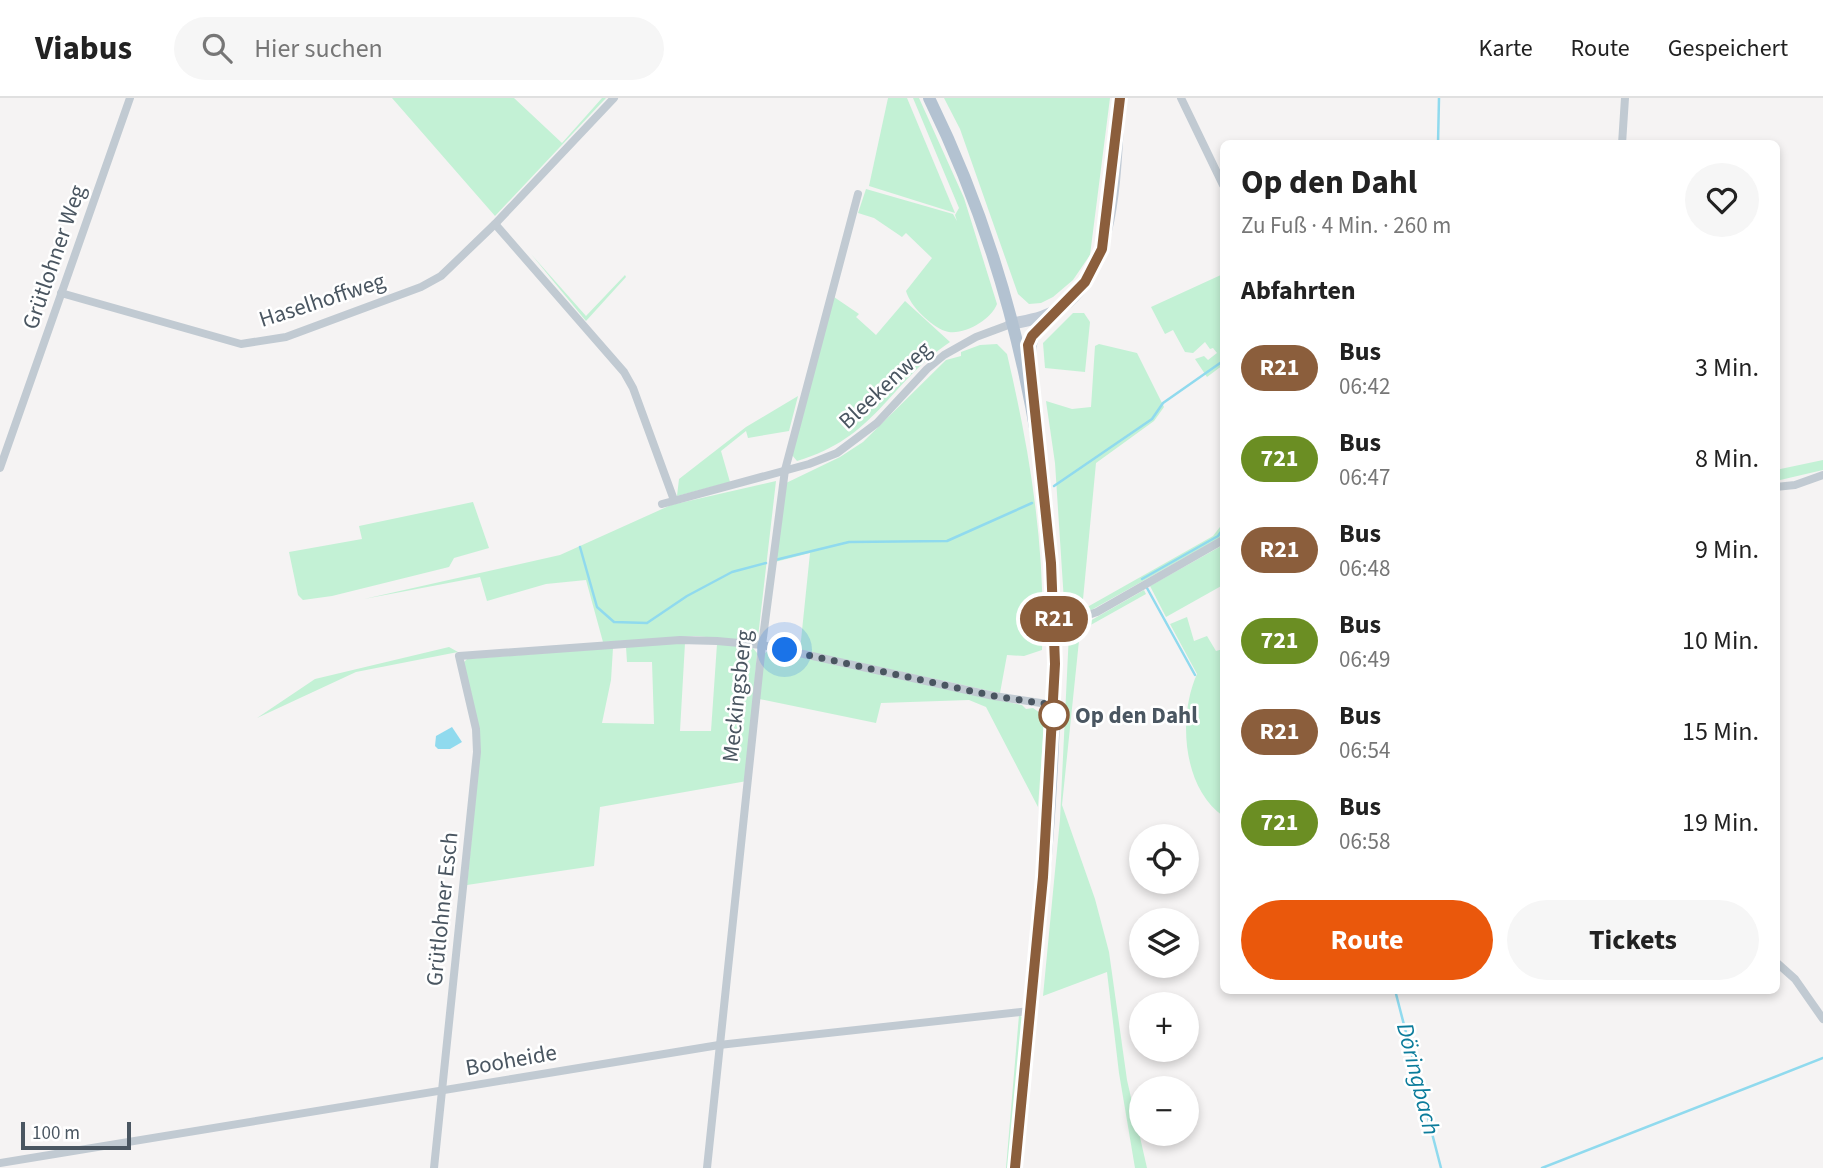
<!DOCTYPE html>
<html lang="de">
<head>
<meta charset="utf-8">
<style>
  body { margin:0; font-family:"Source Sans 3",sans-serif; background:#f6f6f6; color:#222; height:100vh; display:flex; flex-direction:column; font-size:26px; white-space:nowrap }
  * { box-sizing:border-box; margin:0 }
  p { font-size:23px; color:#767676 }
  .icon { flex:none; width:38px; height:38px; fill:none; stroke:currentColor; stroke-width:2; stroke-linecap:round; stroke-linejoin:round }
  .map { position:relative; flex:1; overflow:hidden }
  .side { position:absolute; left:1220px; top:42px; width:560px; height:854px; display:flex; flex-direction:column; background:#fff; border-radius:10px; box-shadow:0 4px 10px #0003 }
  .side>* { flex:none }
  .badge { padding:0 14px; border-radius:23px; font-size:24px; line-height:46px }
  .buttons { position:absolute; left:1129px; top:726px; display:grid; gap:14px }
  .buttons a { display:grid; place-items:center; width:70px; height:70px; border-radius:50%; background:#fff; box-shadow:0 4px 10px #0003; font-size:35px }
  .scale { position:absolute; left:21px; bottom:18px; width:110px; box-sizing:border-box; padding-left:7px; border:4px solid #4a5661; border-top:0; font-size:19px; line-height:24px; white-space:nowrap; color:#4a5661; -webkit-text-stroke:5px #fff; paint-order:stroke }
  .you { position:absolute; width:35px; height:35px; margin:-18px; border:5px solid #fff; border-radius:50%; background:#1a73e8; box-shadow:0 0 0 10px #1a73e833 }
  .map>.badge { position:absolute; translate:-50% -50%; box-shadow:0 0 0 4px #fff }
  h2 { padding:0 21px; font-size:26px; line-height:63px }
  .round { display:grid; place-items:center; flex:none; width:74px; height:74px; border-radius:37px; background:#f6f6f6 }
  .headline { display:flex; align-items:center; justify-content:space-between; height:119px; padding:0 21px }
  h1 { font-size:33px; font-weight:700; line-height:52px }
  .cta { display:flex; gap:14px; margin-top:auto; padding:14px 21px }
  .cta a { flex:1; height:80px; border-radius:42px; background:#ea580c; color:#fff; font-size:28px; font-weight:700; line-height:80px; text-align:center }
  .cta a+a { background:#f6f6f6; color:#222 }
  ul { padding:0; list-style:none }
  li { display:flex; align-items:center; gap:21px; height:91px; padding:0 21px }
  li div { flex:1 }
  li b { display:block; font-size:26px }
  li em { font-style:normal }
  li .badge { min-width:77px; font-weight:700; text-align:center }
  header { display:flex; align-items:center; gap:42px; box-sizing:border-box; height:98px; padding:0 35px; background:#fff; border-bottom:2px solid #e0e0e0 }
  header strong { font-size:33px }
  nav { display:flex; gap:38px; margin-inline-start:auto; font-size:24px }
  .search { width:490px; height:63px; background:#f6f6f6; display:flex; align-items:center; gap:18px; box-sizing:border-box; padding:0 24px; border-radius:38px; color:#767676; font-size:26px }
  .map>svg:first-child { display:block }
</style>
</head>
<body>
<header>
<strong>Viabus</strong>
<div class="search"><svg class="icon" aria-label="search" viewBox="0 0 24 24"><circle cx="10" cy="10" r="6"/><path d="M15 15l6 6"/></svg>Hier suchen</div>
<nav><a>Karte</a><a>Route</a><a>Gespeichert</a></nav>
</header>
<div class="map">
<svg width="1823" height="1070" viewBox="0 0 1823 1070">
  <rect width="100%" height="100%" fill="#f5f3f3"/>
  <g fill="#c3f1d5">
    <path d="M392 0H514L562 45 602 0H606L495 118Z"/>
    <path d="M888 0H907L955 115 869 88Z"/>
    <path d="M913 0H919L964 100 997 206C991 222 962 239 945 233 931 228 910 208 906 193L932 160 906 135 902 139 874 120 858 115 866 91 953 116 957 123 955 117 959 110Z"/>
    <path d="M944 0H1110L1090 157 1073 182 1053 199 1041 205 1029 206 1018 196 960 31Z"/>
    <path d="M531 156 586 218 625 177 626 179 586 223Z"/>
    <path d="M1223 176V267L1207 279 1195 261 1204 258 1208 262 1217 255 1213 250 1210 251 1205 244 1193 255 1185 254 1173 232 1165 236 1151 209Z"/>
    <path d="M834 199 859 216 856 219 876 237 905 203 950 244C888 286 876 340 797 363L792 357Z"/>
    <path d="M1073 215H1084L1090 224 1085 274 1045 270 1043 245Z"/>
    <path d="M997 246 1007 256C1030 354 1046 451 1042 552L1024 558 1007 557 1000 595 800 552 810 455 775 464 784 386 840 359 863 344 946 262 961 258V254L980 247Z"/>
    <path d="M1099 246 1137 255 1164 309 1154 323 1096 365 1082 512 1213 438 1223 425V438L1086 515 1068 521 1065 519 1055 365 1046 303 1072 311 1091 309 1095 248Z"/>
    <path d="M798 298 789 333 748 340 746 333 721 353 730 384 677 398 679 381 746 329Z"/>
    <path d="M1823 362V372L1776 383V372Z"/>
    <path d="M776 383 758 539 753 543 695 538 603 544 586 482 546 486 487 503 480 479 364 501 560 457 671 407Z"/>
    <path d="M473 404 489 450 454 460 449 469 332 498 303 502 298 497 289 454 362 441 359 428Z"/>
    <path d="M1223 447V487L1166 519 1150 488Z"/>
    <path d="M1144 492 1146 496 1080 533 1062 707 1095 801 1109 854 1127 982 1147 1070H1135L1119 975 1107 874 1043 898 1060 721 1069 535Z"/>
    <path d="M1187 519 1194 543 1207 538 1216 553 1223 551V718C1182 689 1178 618 1197 576L1170 526Z"/>
    <path d="M685 545 680 633H711L717 546 753 550 757 555 747 683 600 709 594 768 467 787 480 654 464 564 467 561 613 550 611 582 602 625 654 626 652 564H627L626 549Z"/>
    <path d="M449 549 458 554 356 574 257 620 315 581Z"/>
    <path d="M769 552 1022 607 1026 611 1033 610 1043 617 1044 626 1038 709 986 609 969 602 881 605 876 625 759 601 764 556Z"/>
    <path d="M1019 917 1025 921 1011 1070H1006Z"/>
  </g>
  <path fill="#90daee" d="M452 629 462 644 450 651H438L435 648 436 638Z"/>
  <g fill="none" stroke-linecap="round" stroke-linejoin="round">
    <g stroke="#90daee" stroke-width="2.5">
      <path d="M1438 46 1439 0"/>
      <path d="M1054 388 1152 321 1163 305 1223 263"/>
      <path d="M580 449 597 509 614 524 647 525 687 498 732 474 766 465"/>
      <path d="M775 462 849 444 947 443 1032 405"/>
      <path d="M1142 481 1218 438 1223 431"/>
      <path d="M1147 490 1195 577"/>
      <path d="M1395 892 1441 1070"/>
      <path d="M1542 1070 1823 960"/>
    </g>
    <g stroke="#c1cad2" stroke-width="8">
      <path d="M1181 0 1223 87"/>
      <path d="M1622 46 1625 0"/>
      <path d="M495 126 624 274 633 290 674 402"/>
      <path d="M61 195 241 246 286 239 421 189 441 178 495 126 614 0"/>
      <path d="M0 370 130 0"/>
      <path d="M1776 389 1795 387 1823 377"/>
      <path d="M662 406 809 366 837 355 877 325 927 271 944 257 976 239 1011 226"/>
      <path d="M1054 529 1097 514 1223 442"/>
      <path d="M1776 864 1795 881 1823 921"/>
      <path d="M0 1065 719 947 1030 913"/>
      <path d="M434 1070 477 654 476 631 459 558 680 542 717 543 762 547 994 598 1054 607"/>
      <path d="M707 1070 762 547 785 372 858 96"/>
    </g>
    <path stroke="#c1cbd6" stroke-width="12" d="M1011 226C1029 222 1046 220 1062 209 1119 168 1114 63 1120 0"/>
    <g stroke="#b3c2d1" stroke-width="12">
      <path d="M929 0C1015 174 1056 374 1055 568 1054 735 1031 903 1015 1070"/>
      <path d="M1034 290C1028 240 1024 245 1061 209"/>
    </g>
  </g>
  <g fill="none" stroke-linecap="round" stroke-linejoin="round">
    <g stroke="#fff" stroke-width="16">
      <path id="line" d="M1015 1070 1043 779 1055 566 1051 465 1028 247 1032 238 1085 184 1102 151 1120 0"/>
    </g>
    <use href="#line" stroke="#8b5e3c" stroke-width="10"/>
    <path stroke="#4a5661" stroke-width="7" stroke-dasharray="0 12.6" d="M785 552 994 598 1054 607V617"/>
  </g>
  <circle fill="#fff" stroke="#8b5e3c" stroke-width="3.5" cx="1054" cy="617" r="14"/>
  <g text-anchor="middle" dominant-baseline="central" stroke-width="5" stroke-linejoin="round" paint-order="stroke">
    <g font-size="23" fill="#4a5661" stroke="#fff">
      <text transform="translate(54 159) rotate(-71)">Grütlohner Weg</text>
      <text transform="translate(322 202) rotate(-18)">Haselhoffweg</text>
      <text transform="translate(885 287) rotate(-43)">Bleekenweg</text>
      <text transform="translate(737 598) rotate(-84)">Meckingsberg</text>
      <text transform="translate(442 811) rotate(-84)">Grütlohner Esch</text>
      <text transform="translate(511 962) rotate(-10)">Booheide</text>
    </g>
    <g font-size="23" font-weight="bold" fill="#4a5661" stroke="#fff" text-anchor="start">
      <text x="1075" y="617">Op den Dahl</text>
    </g>
    <g font-size="24" font-style="italic" fill="#0c7c9b" stroke="#fff">
      <text transform="translate(1418 981) rotate(76)">Döringbach</text>
    </g>
  </g>
</svg>
<div class="buttons">
<a><svg class="icon" aria-label="locate" viewBox="0 0 24 24"><circle cx="12" cy="12" r="6"/><path d="M12 2v4M12 18v4M2 12h4M18 12h4"/></svg></a>
<a><svg class="icon" aria-label="layers" viewBox="0 0 24 24"><path d="M12 4l9 5-9 5-9-5zM3 14l9 5 9-5"/></svg></a>
<a>+</a>
<a>−</a>
</div>
<div class="scale">100 m</div>
<div class="you" style="left:785px;top:552px"></div>
<b class="badge" style="left:1054px;top:521px;background:#8b5e3c;color:#fff">R21</b>
<section class="side">
<div class="headline"><div><h1>Op den Dahl</h1><p>Zu Fuß · 4 Min. · 260 m</p></div><a class="round"><svg class="icon" aria-label="heart" viewBox="0 0 24 24"><path d="M12 20l-8-8c-3-5 5-10 8-4 3-6 11-1 8 4z"/></svg></a></div>
<h2>Abfahrten</h2>
<ul>
<li><span class="badge" style="background:#8b5e3c;color:#fff">R21</span><div><b>Bus</b><p>06:42</p></div><em>3 Min.</em></li>
<li><span class="badge" style="background:#6b8e23;color:#fff">721</span><div><b>Bus</b><p>06:47</p></div><em>8 Min.</em></li>
<li><span class="badge" style="background:#8b5e3c;color:#fff">R21</span><div><b>Bus</b><p>06:48</p></div><em>9 Min.</em></li>
<li><span class="badge" style="background:#6b8e23;color:#fff">721</span><div><b>Bus</b><p>06:49</p></div><em>10 Min.</em></li>
<li><span class="badge" style="background:#8b5e3c;color:#fff">R21</span><div><b>Bus</b><p>06:54</p></div><em>15 Min.</em></li>
<li><span class="badge" style="background:#6b8e23;color:#fff">721</span><div><b>Bus</b><p>06:58</p></div><em>19 Min.</em></li>
</ul>
<div class="cta"><a>Route</a><a>Tickets</a></div>
</section>
</div>
</body>
</html>
